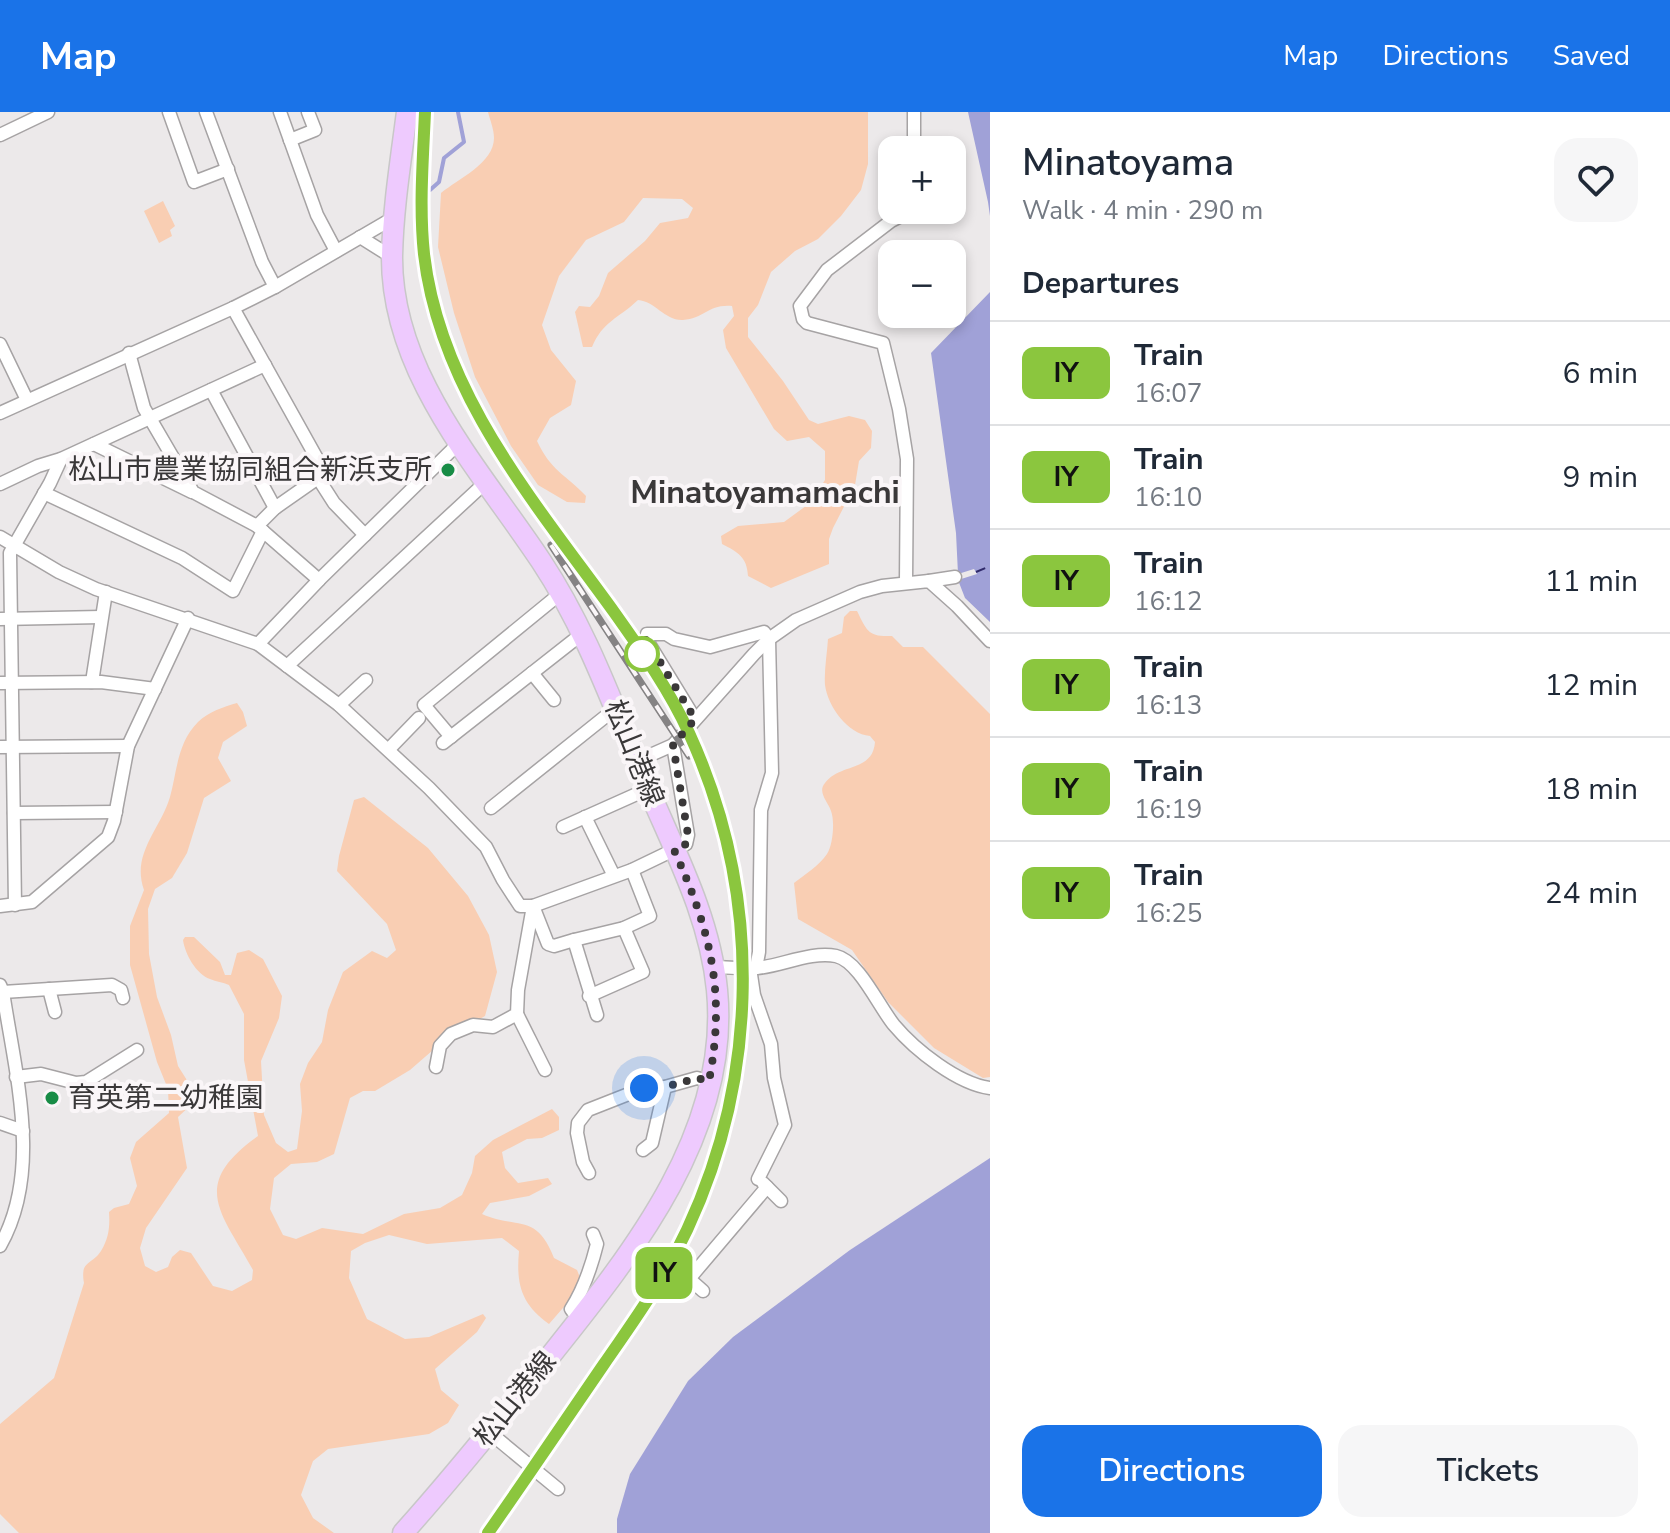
<!DOCTYPE html>
<html lang="en">
<head>
<meta charset="utf-8">
<style>
  body { margin:0; font-family:"Nunito Sans","Noto Sans JP",sans-serif; background:#f6f6f7; color:#1f2937; height:100vh; display:flex; flex-direction:column; font-size:30px; white-space:nowrap }
  * { box-sizing:border-box; margin:0 }
  p { font-size:26px; color:#747a83 }
  .icon { flex:none; width:44px; height:44px; fill:none; stroke:currentColor; stroke-width:2; stroke-linecap:round; stroke-linejoin:round }
  .map { position:relative; flex:1; overflow:hidden }
  .panel { display:flex; flex-direction:column; background:#fff; width:680px }
  .panel>* { flex:none }
  .badge { padding:0 16px; border-radius:12px; font-size:28px; line-height:52px }
  .tools { position:absolute; left:878px; top:24px; display:grid; gap:16px }
  .tools a { display:grid; place-items:center; width:88px; height:88px; border-radius:16px; background:#fff; box-shadow:0 4px 12px #0003; font-size:40px }
  .you { position:absolute; width:40px; height:40px; margin:-20px; border:6px solid #fff; border-radius:50%; background:#1a73e8; box-shadow:0 0 0 12px #1a73e833 }
  .map>.badge { position:absolute; translate:-50% -50%; box-shadow:0 0 0 4px #fff }
  h2 { padding:0 32px; font-size:30px; line-height:72px }
  .round { display:grid; place-items:center; flex:none; width:84px; height:84px; border-radius:24px; background:#f6f6f7 }
  .overview { display:flex; align-items:center; justify-content:space-between; height:136px; padding:0 32px }
  h1 { font-size:38px; font-weight:600; line-height:60px }
  .action { display:flex; gap:16px; margin-top:auto; padding:16px 32px }
  .action a { flex:1; height:92px; border-radius:24px; background:#1a73e8; color:#fff; font-size:32px; font-weight:600; line-height:92px; text-align:center }
  .action a+a { background:#f6f6f7; color:#1f2937 }
  ul { padding:0; list-style:none }
  li { display:flex; align-items:center; gap:24px; height:104px; padding:0 32px; border-top:2px solid #e0e1e3 }
  li div { flex:1 }
  li b { display:block; font-size:30px }
  li em { font-style:normal }
  li .badge { min-width:88px; font-weight:700; text-align:center }
  header { display:flex; align-items:center; gap:48px; box-sizing:border-box; height:112px; padding:0 40px; background:#1a73e8; color:#fff }
  header strong { font-size:38px }
  nav { display:flex; gap:44px; margin-inline-start:auto; font-size:28px }
  main { display:flex; flex:1; min-height:0 }
  .map>svg:first-child { display:block }
</style>
</head>
<body>
<header>
<strong>Map</strong>
<nav><a>Map</a><a>Directions</a><a>Saved</a></nav>
</header>
<main>
<div class="map">
<svg width="990" height="1421" viewBox="0 0 990 1421">
  <rect width="100%" height="100%" fill="#ece9ea"/>
  <g fill="#f9ceb3">
    <path d="M488 0H868V52L861 78 841 104 818 127 795 139 771 160 758 193 748 206V225L783 269 809 308 818 312 849 304 865 308 872 319 871 336 859 349 855 373 833 416 829 427V452L771 476 748 464C747 445 738 440 722 432L721 424 738 414 784 410 810 391 825 368V339L809 325 787 329 774 317 726 236 723 218 734 204 732 194C708 192 704 207 683 208 665 209 655 189 638 188 618 207 603 209 592 235H583L575 200 579 194 590 195 599 184 608 161 645 129 660 111 688 106 693 96 682 87 643 86 624 110 586 128 559 164 542 213 551 238 576 269 571 293 550 306 537 329C551 359 565 362 586 384L585 391 567 390 538 373 511 334 475 265 454 201 438 135 441 81C458 67 494 51 494 26 494 17 490 8 488 0Z"/>
    <path d="M163 89 175 114 170 118 172 124 159 131 144 99Z"/>
    <path d="M850 499H857C867 519 868 525 892 524L903 535H923L990 602V965L983 966 934 936 888 890 852 838 798 807 794 771C804 763 820 753 827 742 833 733 835 709 831 699 828 690 817 680 825 671 840 651 873 660 875 630L870 624C848 622 828 595 825 573 824 559 827 542 828 527L842 521 844 505Z"/>
    <path d="M237 591 243 600 247 614 223 630 218 646 231 669 204 686 187 741 172 766 155 777 148 797 149 842 157 885 171 923 178 954 190 973 193 991 178 1005 187 1056 146 1116 140 1136 145 1154 156 1160 168 1155 172 1145 180 1138 191 1141 213 1174 232 1179 252 1168 253 1158C221 1100 189 1073 258 1024L244 948V902L229 873C223 870 216 870 210 867 196 862 185 842 183 828L185 825H194L220 850 225 863H231L237 841 249 838 263 847 282 884 279 906 261 949 264 1003 276 1031 288 1040 297 1037 302 999 300 972 308 951 322 930 328 898 343 860 372 839 387 846 396 838 387 812 337 759 339 744 354 688 364 685 428 736 468 784 489 823 497 860 485 904 448 925 410 958 375 979H363L350 986 334 1042 317 1050 291 1052 274 1066 270 1097 283 1123 296 1127 322 1116 363 1122 404 1102 440 1096 462 1083 472 1061 475 1044 493 1028 552 997 559 1005V1018L542 1026 527 1027 502 1040 505 1056 518 1071 548 1066 552 1072 529 1084 490 1091 482 1102C518 1118 536 1100 554 1146L577 1158 583 1173 549 1212C521 1192 516 1172 519 1139L502 1126 427 1132 389 1123 365 1131 351 1139 349 1166 367 1207 405 1227 429 1225 483 1202 486 1206 477 1220 435 1257 441 1278 459 1293 448 1311 429 1322 328 1337 313 1349 301 1383 313 1406 334 1421H19L0 1402V1312L54 1266 84 1171C80 1148 91 1154 101 1139 109 1126 110 1114 109 1100L114 1096 129 1092 137 1074 130 1046 136 1030 169 1001 168 977 157 950 130 853V814L144 778C131 742 160 718 170 685 177 660 177 631 198 610 208 600 223 595 237 591Z"/>
  </g>
  <g fill="#a0a1d7">
    <path d="M968 0H990V104L988 90Z"/>
    <path d="M990 180V510L965 486 958 468 977 462 974 457 958 462 956 421 931 241Z"/>
    <path d="M990 1046V1421H617V1407L630 1362 688 1269 733 1225 850 1138Z"/>
  </g>
  <g fill="none" stroke-linecap="round" stroke-linejoin="round">
    <path stroke="#a0a1d7" stroke-width="4" d="M430 78 439 70 444 46 464 30 458 0"/>
    <path stroke="#302a6a" stroke-width="2" stroke-dasharray="10 8" stroke-linecap="butt" d="M976 460 990 454"/>
    <g stroke="#a6a3a4" stroke-width="15">
      <g id="minor">
        <path d="M169 0 194 70 228 57"/>
        <path d="M206 0 262 150 275 175"/>
        <path d="M280 0 317 103 336 139"/>
        <path d="M914 0V38"/>
        <path d="M0 23 48 0"/>
        <path d="M290 28 315 18 308 0"/>
        <path d="M360 125 392 145"/>
        <path d="M233 196 325 361 275 396 257 414"/>
        <path d="M0 232 27 288"/>
        <path d="M129 241 144 296 193 380 257 414 319 468"/>
        <path d="M211 278 275 396"/>
        <path d="M0 301 233 196 275 175 395 105"/>
        <path d="M94 332 192 380"/>
        <path d="M318 366 334 391 365 423"/>
        <path d="M0 372 38 354 61 347 265 253"/>
        <path d="M44 381 182 446 233 479 263 419"/>
        <path d="M0 425 59 460 96 477 258 532 339 593 429 676 486 735 503 768 520 794H533L632 758 686 732 688 723 673 633"/>
        <path d="M929 469 955 465"/>
        <path d="M906 470 907 347 899 297 883 231 807 211 803 207 800 194 827 158 891 109 913 98"/>
        <path d="M0 507 101 505"/>
        <path d="M258 532 319 468 459 331"/>
        <path d="M287 554 486 370"/>
        <path d="M532 561 554 588"/>
        <path d="M92 570 106 480"/>
        <path d="M0 571 101 570 155 577"/>
        <path d="M339 593 366 568"/>
        <path d="M695 607 646 527 647 522H666L674 527 710 535 764 520 769 527 772 661 761 698 759 840 756 856"/>
        <path d="M451 625 424 593 561 481"/>
        <path d="M443 631 583 521"/>
        <path d="M0 635 128 634"/>
        <path d="M389 637 419 606"/>
        <path d="M637 649 673 633 754 542 769 527 796 508 860 480 882 474 929 469 957 494 990 529"/>
        <path d="M491 696 616 596"/>
        <path d="M14 701 116 700"/>
        <path d="M585 705 614 764"/>
        <path d="M563 715 648 677"/>
        <path d="M15 793 10 441 50 371 61 347"/>
        <path d="M0 794 32 790 108 725 114 709 128 634 188 506"/>
        <path d="M533 794 548 832 554 834 574 828 597 903"/>
        <path d="M574 828 624 816 650 804 632 758"/>
        <path d="M714 855C728 855 743 857 757 856 781 854 811 839 836 844 859 849 879 895 894 913 915 938 958 972 990 976"/>
        <path d="M750 856 754 883 771 932 774 966 785 1013 758 1067"/>
        <path d="M0 873 3 880C15 961 43 1059 0 1134"/>
        <path d="M49 877 55 900"/>
        <path d="M3 880 112 873 121 878 123 886"/>
        <path d="M589 884 643 860 624 816"/>
        <path d="M517 902 545 958"/>
        <path d="M436 955 440 934 451 922 473 913 493 915 517 902 518 878 533 794"/>
        <path d="M16 965 41 962 76 971 86 970 137 938"/>
        <path d="M0 1011 23 1019"/>
        <path d="M643 1038 652 1031 665 975"/>
        <path d="M589 1061 583 1050 577 1021 578 1011 588 998 644 976 665 975 697 966 709 969"/>
        <path d="M763 1071 781 1089"/>
        <path d="M636 1132 677 1156 703 1179"/>
        <path d="M689 1167 767 1075"/>
        <path d="M579 1208 571 1197C584 1177 591 1156 597 1132L593 1122"/>
        <path d="M489 1320 558 1377"/>
      </g>
    </g>
    <g stroke="#c8c7c8" stroke-width="23">
      <path id="primary" d="M403 1421C453 1365 500 1307 547 1248 630 1144 731 1021 717 878 710 805 675 740 647 674 614 597 588 520 541 449 480 357 391 262 392 144 393 96 401 47 407 0"/>
    </g>
    <use href="#minor" stroke="#fff" stroke-width="12"/>
    <use href="#primary" stroke="#eecafe" stroke-width="20"/>
    <g stroke="#858384" stroke-width="7">
      <g id="rail">
        <path d="M425 0C423 47 419 95 424 142 440 281 536 392 614 500 641 538 670 579 689 621 766 789 760 982 673 1146 653 1183 628 1217 604 1252 566 1308 527 1365 488 1421"/>
        <path d="M551 433 689 644"/>
      </g>
    </g>
    <use href="#rail" stroke="#faf6f8" stroke-width="4" stroke-dasharray="12" stroke-linecap="butt"/>
  </g>
  <g fill="none" stroke-linecap="round" stroke-linejoin="round">
    <g stroke="#fff" stroke-width="18">
      <path id="line" d="M425 0C423 47 419 95 424 142 440 281 536 392 614 500 641 538 670 579 689 621 766 789 760 982 673 1146 653 1183 628 1217 604 1252 566 1308 527 1365 488 1421"/>
    </g>
    <use href="#line" stroke="#8bc63e" stroke-width="12"/>
    <path stroke="#3a3839" stroke-width="8" stroke-dasharray="0 14.4" d="M642 542 646 527 695 607 673 633 688 723 686 732 674 738C711 819 726 881 709 969L697 966 665 975 644 976"/>
  </g>
  <g fill="#188c46" stroke="#faf6f8" stroke-width="3">
    <circle cx="448" cy="358" r="8"/>
    <circle cx="52" cy="986" r="8"/>
  </g>
  <circle fill="#fff" stroke="#8bc63e" stroke-width="4" cx="642" cy="542" r="16"/>
  <g text-anchor="middle" dominant-baseline="central" stroke-width="8" stroke-linejoin="round" paint-order="stroke">
    <g font-size="28" fill="#3a3839" stroke="#faf6f8" text-anchor="end">
      <text x="432" y="358">松山市農業協同組合新浜支所</text>
      <text x="68" y="986" text-anchor="start">育英第二幼稚園</text>
    </g>
    <g font-size="28" fill="#3a3839" stroke="#faf6f8">
      <text transform="translate(634 641) rotate(68)">松山港線</text>
      <text transform="translate(515 1287) rotate(-51)">松山港線</text>
    </g>
    <g font-size="32" font-weight="bold" fill="#3a3839" stroke="#faf6f8">
      <text x="765" y="380">Minatoyamamachi</text>
    </g>
  </g>
</svg>
<div class="tools">
<a>+</a>
<a>−</a>
</div>
<div class="you" style="left:644px;top:976px"></div>
<b class="badge" style="left:664px;top:1161px;background:#8bc63e;color:#111">IY</b>
</div>
<section class="panel">
<div class="overview"><div><h1>Minatoyama</h1><p>Walk · 4 min · 290 m</p></div><a class="round"><svg class="icon" aria-label="heart" viewBox="0 0 24 24"><path d="M12 20l-8-8c-3-5 5-10 8-4 3-6 11-1 8 4z"/></svg></a></div>
<h2>Departures</h2>
<ul>
<li><span class="badge" style="background:#8bc63e;color:#111">IY</span><div><b>Train</b><p>16:07</p></div><em>6 min</em></li>
<li><span class="badge" style="background:#8bc63e;color:#111">IY</span><div><b>Train</b><p>16:10</p></div><em>9 min</em></li>
<li><span class="badge" style="background:#8bc63e;color:#111">IY</span><div><b>Train</b><p>16:12</p></div><em>11 min</em></li>
<li><span class="badge" style="background:#8bc63e;color:#111">IY</span><div><b>Train</b><p>16:13</p></div><em>12 min</em></li>
<li><span class="badge" style="background:#8bc63e;color:#111">IY</span><div><b>Train</b><p>16:19</p></div><em>18 min</em></li>
<li><span class="badge" style="background:#8bc63e;color:#111">IY</span><div><b>Train</b><p>16:25</p></div><em>24 min</em></li>
</ul>
<div class="action"><a>Directions</a><a>Tickets</a></div>
</section>
</main>
</body>
</html>
